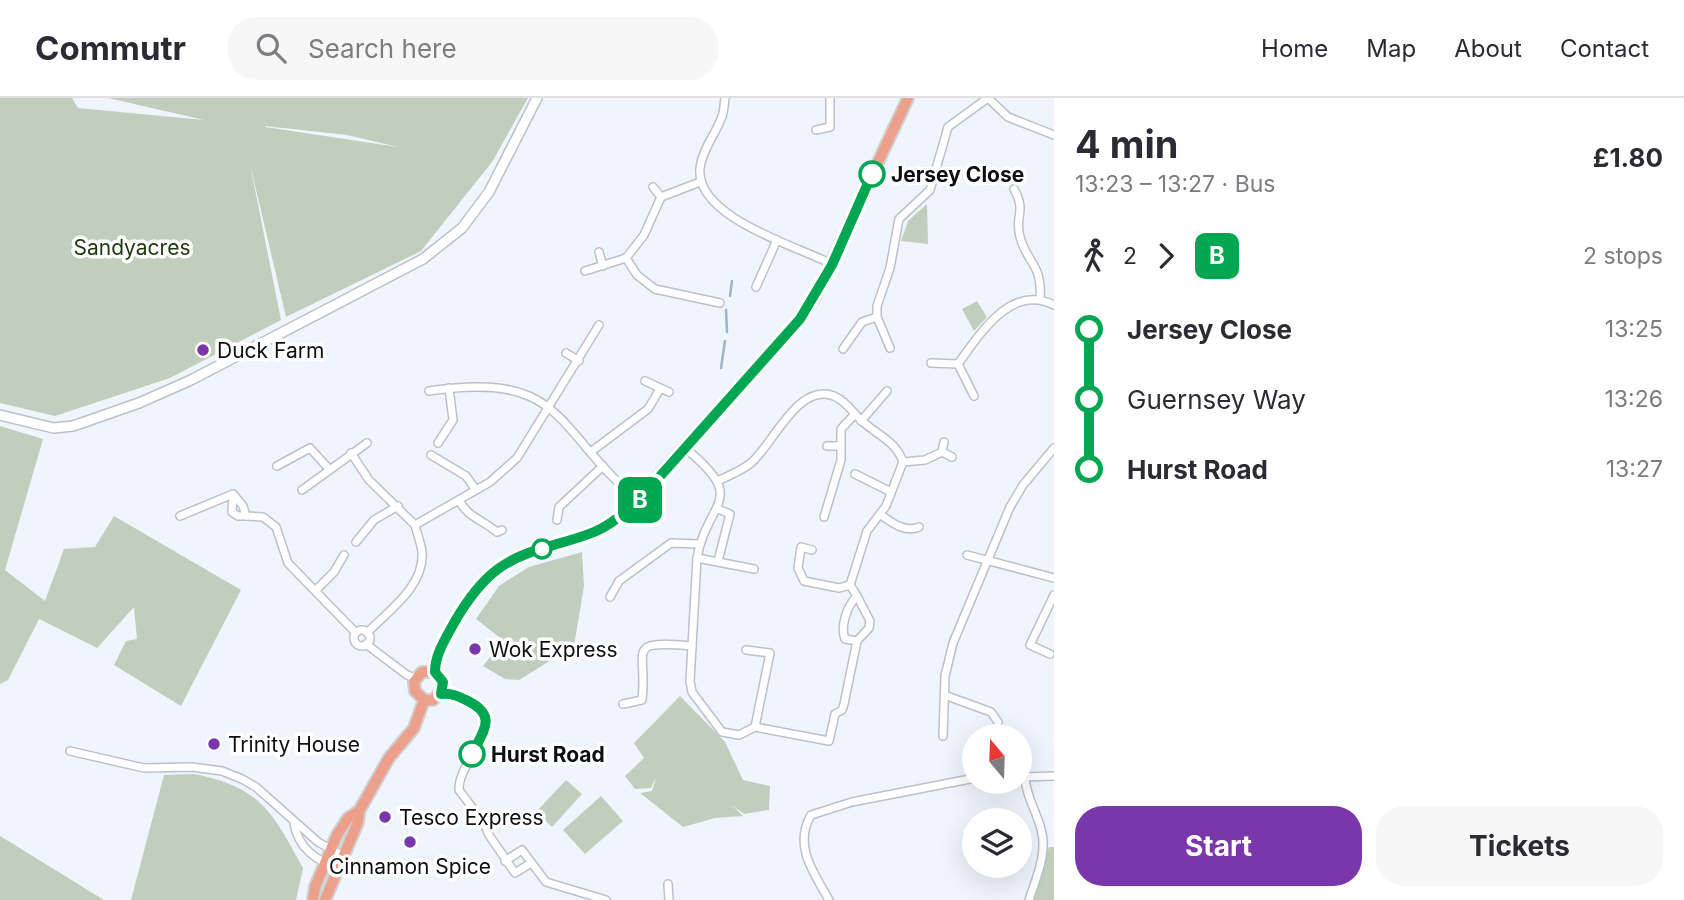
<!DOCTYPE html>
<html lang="en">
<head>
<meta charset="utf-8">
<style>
  body { margin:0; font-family:Inter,sans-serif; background:#f7f7f7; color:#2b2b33; height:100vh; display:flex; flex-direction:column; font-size:26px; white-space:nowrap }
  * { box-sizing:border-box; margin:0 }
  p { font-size:23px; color:#7c7c81 }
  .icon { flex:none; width:38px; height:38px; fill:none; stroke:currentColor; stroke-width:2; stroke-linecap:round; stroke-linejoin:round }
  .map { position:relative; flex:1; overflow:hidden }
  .sheet { display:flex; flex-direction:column; background:#fff; width:630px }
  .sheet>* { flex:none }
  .badge { padding:0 14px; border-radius:10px; font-size:24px; line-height:46px }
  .needle { width:46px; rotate:341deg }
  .tools { position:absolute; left:962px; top:626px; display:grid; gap:14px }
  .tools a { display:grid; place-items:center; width:70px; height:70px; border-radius:50%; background:#fff; box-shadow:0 7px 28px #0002; font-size:35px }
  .map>.badge { position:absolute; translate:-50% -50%; box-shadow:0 0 0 4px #fff }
  .legs { display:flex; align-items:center; gap:10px; height:77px; padding:0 21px; font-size:23px }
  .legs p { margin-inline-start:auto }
  .headline { display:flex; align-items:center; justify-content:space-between; height:119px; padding:0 21px }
  h1 { font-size:38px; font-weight:700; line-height:52px }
  .cta { display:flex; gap:14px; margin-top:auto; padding:14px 21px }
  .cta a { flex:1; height:80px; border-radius:28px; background:#7937ab; color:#fff; font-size:28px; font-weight:700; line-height:80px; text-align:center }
  .cta a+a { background:#f7f7f7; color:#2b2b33 }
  ul { padding:0 21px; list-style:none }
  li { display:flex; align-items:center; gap:24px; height:70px; font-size:26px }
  li i { display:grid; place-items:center; width:10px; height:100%; margin:0 9px; background:currentColor }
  li i::after { content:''; width:18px; height:18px; margin:-9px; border:5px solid; border-radius:50%; background:#fff }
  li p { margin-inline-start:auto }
  li:first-child i { background:linear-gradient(#0000 50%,currentColor 0) }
  li:last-child i { background:linear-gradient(currentColor 50%,#0000 0) }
  header { display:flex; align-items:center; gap:42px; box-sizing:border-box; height:98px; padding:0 35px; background:#fff; border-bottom:2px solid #e1e1e2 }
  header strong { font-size:33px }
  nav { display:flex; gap:38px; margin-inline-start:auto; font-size:24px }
  .search { width:490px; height:63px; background:#f7f7f7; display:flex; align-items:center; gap:18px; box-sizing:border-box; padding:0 24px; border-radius:28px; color:#7c7c81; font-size:26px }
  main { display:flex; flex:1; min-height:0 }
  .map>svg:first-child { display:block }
</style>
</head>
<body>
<header>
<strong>Commutr</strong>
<div class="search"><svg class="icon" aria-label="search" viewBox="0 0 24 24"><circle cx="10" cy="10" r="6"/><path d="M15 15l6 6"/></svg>Search here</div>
<nav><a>Home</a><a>Map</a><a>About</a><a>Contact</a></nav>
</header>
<main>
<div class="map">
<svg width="1054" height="802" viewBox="0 0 1054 802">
  <rect width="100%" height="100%" fill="#f0f4fd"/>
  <g fill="#c1cebd" fill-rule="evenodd">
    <path d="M0 0H72L78 10 204 22 108 0H528L492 64 421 153 286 219 250 66 281 222 170 280 55 318 0 305ZM265 28 347 37 398 49 265 29Z"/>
    <path d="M927 106 928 146 901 143 908 123Z"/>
    <path d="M977 203 987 219 974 233 962 211Z"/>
    <path d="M0 328 43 341 5 472 45 503 64 451 95 449 114 418 241 492 181 608 114 567 126 543 137 541 134 509 97 550 39 521 8 582 0 586Z"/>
    <path d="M582 454 584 488 574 548 519 582 505 581 483 568 503 542 476 521 499 488 508 482 529 469Z"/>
    <path d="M680 598 725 644 743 682 770 688 769 712 744 716 732 707 743 718 715 720 683 729 640 695 652 693 656 679 651 690 635 691 625 678 644 660 634 645Z"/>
    <path d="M194 676C261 689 272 714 303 770L296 802H131L164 677Z"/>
    <path d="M566 682 582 696 552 729 536 714Z"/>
    <path d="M601 698 623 723 585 756 563 732Z"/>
    <path d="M0 738 104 802H0Z"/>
    <path d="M1049 749H1054V802H1032Z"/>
  </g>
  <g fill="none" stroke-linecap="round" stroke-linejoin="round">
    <g stroke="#9fb2cd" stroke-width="2.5">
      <path d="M730 198 732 183"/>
      <path d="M726 212 727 234"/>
      <path d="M721 270 725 243"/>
    </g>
    <g stroke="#bcc0cb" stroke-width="10">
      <g id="minor">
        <path d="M725 0C724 7 724 15 721 21 715 37 702 52 700 70 695 119 796 148 832 166"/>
        <path d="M988 0 1008 19 1054 37"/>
        <path d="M816 32 830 29V0"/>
        <path d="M653 89 661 99"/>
        <path d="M1014 91C1027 115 1014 117 1020 139 1027 165 1043 167 1040 201"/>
        <path d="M599 154 603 168"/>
        <path d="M626 160 637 177 655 191 720 205"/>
        <path d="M585 173 626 160 644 137 661 99 700 84"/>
        <path d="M756 189 777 142"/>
        <path d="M890 250 877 219V208L890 170 899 121 930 92 948 29 988 0"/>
        <path d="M843 251 862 224 877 219"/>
        <path d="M566 255 579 263"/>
        <path d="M931 265 958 266 974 298"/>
        <path d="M958 266C980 236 1011 185 1054 207"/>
        <path d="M645 283 669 294"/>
        <path d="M429 293C565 273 552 329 638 403"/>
        <path d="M861 323 887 293"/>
        <path d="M438 345 453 322 449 290"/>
        <path d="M827 348H839"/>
        <path d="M685 350C750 403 707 402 697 460L690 583 692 594 722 634 739 637 755 629 829 643 835 616 842 612 844 606 857 543 869 530 870 523 857 498C847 508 840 528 845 541L857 543"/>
        <path d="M592 353 648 311 660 291"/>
        <path d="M942 354 952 359"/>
        <path d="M351 355 369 382 415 427"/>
        <path d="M431 357 466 378 476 392"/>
        <path d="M903 364 925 362 942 354 944 344"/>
        <path d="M277 368 310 350 329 371"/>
        <path d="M855 376 891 394"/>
        <path d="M717 383C729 378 741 373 751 365 774 345 798 284 834 298 846 303 852 314 862 323 877 337 896 343 903 364L886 408 867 433 850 487 857 498"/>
        <path d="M302 392 367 345"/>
        <path d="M233 396 232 414 238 418H246"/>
        <path d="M459 402C467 419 483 422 497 434L502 432"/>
        <path d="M881 417C893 425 905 435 919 429"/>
        <path d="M180 418 233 396 243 408 246 418 263 419 276 429 288 465 356 535"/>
        <path d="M824 419 841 362V331L855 316"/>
        <path d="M557 422 559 409 603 368"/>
        <path d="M356 444 374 422 398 408"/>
        <path d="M812 452 801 449 798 470 804 483 839 490 850 487"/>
        <path d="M967 457 1054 480"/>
        <path d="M697 460 754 471"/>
        <path d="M718 463 730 416 718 411"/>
        <path d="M316 492 334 474 344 457"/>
        <path d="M610 499 619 483 671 445 699 446"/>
        <circle cx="362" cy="540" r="8"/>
        <path d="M367 535C388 513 425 488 422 454 421 445 417 436 415 427L490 384 517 360 599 227"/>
        <path d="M366 546 407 577 416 580"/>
        <path d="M746 552 770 555 755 629"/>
        <path d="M1050 556 1030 547 1054 497"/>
        <path d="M441 596 450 595 483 613C495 638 458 666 459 692L484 725 489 737 515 775 531 765"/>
        <path d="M947 598 991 614 998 624"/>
        <path d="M623 606 642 602C648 551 623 542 692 548"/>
        <path d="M943 638 945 578 953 545 1010 409 1023 387 1054 350"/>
        <path d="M70 653 144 670 192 669 222 673 242 681 256 689 318 744 343 758"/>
        <path d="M1023 679 1054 678"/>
        <path d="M1025 679C1026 699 1036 712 1041 731 1048 755 1036 780 1029 802"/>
        <path d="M294 725C298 751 316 761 338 772"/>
        <path d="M505 763 522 752 546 784 606 802"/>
        <path d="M668 786 669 802"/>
        <path d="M829 802C814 775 793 748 811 717L852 704 975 680"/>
      </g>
    </g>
    <g stroke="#bcc0cb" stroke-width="12">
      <path id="tertiary" d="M0 317 54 330 73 328 139 305 191 282 423 161 462 130 489 94 537 0"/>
    </g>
    <g stroke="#cfcfd0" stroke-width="14">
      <g id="primary">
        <path d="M435 574H422L414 584 415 593 424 602H433L443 592 441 580 435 574V562C457 519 478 473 527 455 562 443 597 437 626 414L800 221 815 199 908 0"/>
        <path d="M313 802 315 789 337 737 348 720 359 713 389 660 414 630 424 602"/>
        <path d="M325 802 358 724 359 713"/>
      </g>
    </g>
    <use href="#minor" stroke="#fff" stroke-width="7"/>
    <use href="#tertiary" stroke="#fff" stroke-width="9"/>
    <use href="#primary" stroke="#eca08c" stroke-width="10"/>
  </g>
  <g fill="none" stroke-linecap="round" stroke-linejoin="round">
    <g stroke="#fff" stroke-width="16">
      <path id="line-1" d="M472 656C483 633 498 618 468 603 458 598 452 595 441 596L443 584 435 574C435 556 446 540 454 525 466 504 479 485 498 471 526 450 563 447 594 434 611 427 625 415 638 403L800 221 832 167 872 76"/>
    </g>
    <use href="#line-1" stroke="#00a651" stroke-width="10"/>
  </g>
  <g fill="#fff" stroke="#00a651" stroke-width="3.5">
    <circle cx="872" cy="76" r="12"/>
    <circle cx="542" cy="451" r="9"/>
    <circle cx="472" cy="656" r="12"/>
  </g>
  <g fill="#7937ab" stroke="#fff" stroke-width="2.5">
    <circle cx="203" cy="252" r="7"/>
    <circle cx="475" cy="551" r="7"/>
    <circle cx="214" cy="646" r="7"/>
    <circle cx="385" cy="719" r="7"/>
    <circle cx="410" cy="744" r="7"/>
  </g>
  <g text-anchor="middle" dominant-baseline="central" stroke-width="7" stroke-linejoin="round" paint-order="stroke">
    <g font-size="21" font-weight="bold" fill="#0e0f13" stroke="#fff" text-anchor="start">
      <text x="891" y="76">Jersey Close</text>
      <text x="491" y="656">Hurst Road</text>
    </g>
    <g font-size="21" fill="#1d3910" stroke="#fff">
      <text x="132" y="149">Sandyacres</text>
    </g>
    <g font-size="21" fill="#0e0f13" stroke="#fff" text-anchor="start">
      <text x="217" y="252">Duck Farm</text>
      <text x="489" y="551">Wok Express</text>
      <text x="228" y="646">Trinity House</text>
      <text x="399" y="719">Tesco Express</text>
      <text x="410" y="768" text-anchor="middle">Cinnamon Spice</text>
    </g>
  </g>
</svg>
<div class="tools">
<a><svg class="needle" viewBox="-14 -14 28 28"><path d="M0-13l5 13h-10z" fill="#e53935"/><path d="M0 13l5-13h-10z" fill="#7c7c81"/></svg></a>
<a><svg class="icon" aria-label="layers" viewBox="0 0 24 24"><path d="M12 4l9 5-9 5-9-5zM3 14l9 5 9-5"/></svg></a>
</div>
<b class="badge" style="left:640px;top:402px;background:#00a651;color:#fff">B</b>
</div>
<section class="sheet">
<div class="headline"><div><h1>4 min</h1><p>13:23 – 13:27 · Bus</p></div><b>£1.80</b></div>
<div class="legs"><svg class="icon" aria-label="walk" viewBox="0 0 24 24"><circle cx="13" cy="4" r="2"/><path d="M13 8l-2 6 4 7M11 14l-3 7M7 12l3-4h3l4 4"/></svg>2<svg class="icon" aria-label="forward" viewBox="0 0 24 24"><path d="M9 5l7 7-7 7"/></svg><b class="badge" style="background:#00a651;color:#fff">B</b><p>2 stops</p></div>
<ul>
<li><i style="color:#00a651"></i><b>Jersey Close</b><p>13:25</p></li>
<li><i style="color:#00a651"></i><span>Guernsey Way</span><p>13:26</p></li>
<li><i style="color:#00a651"></i><b>Hurst Road</b><p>13:27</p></li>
</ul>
<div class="cta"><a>Start</a><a>Tickets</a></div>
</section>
</main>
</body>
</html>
